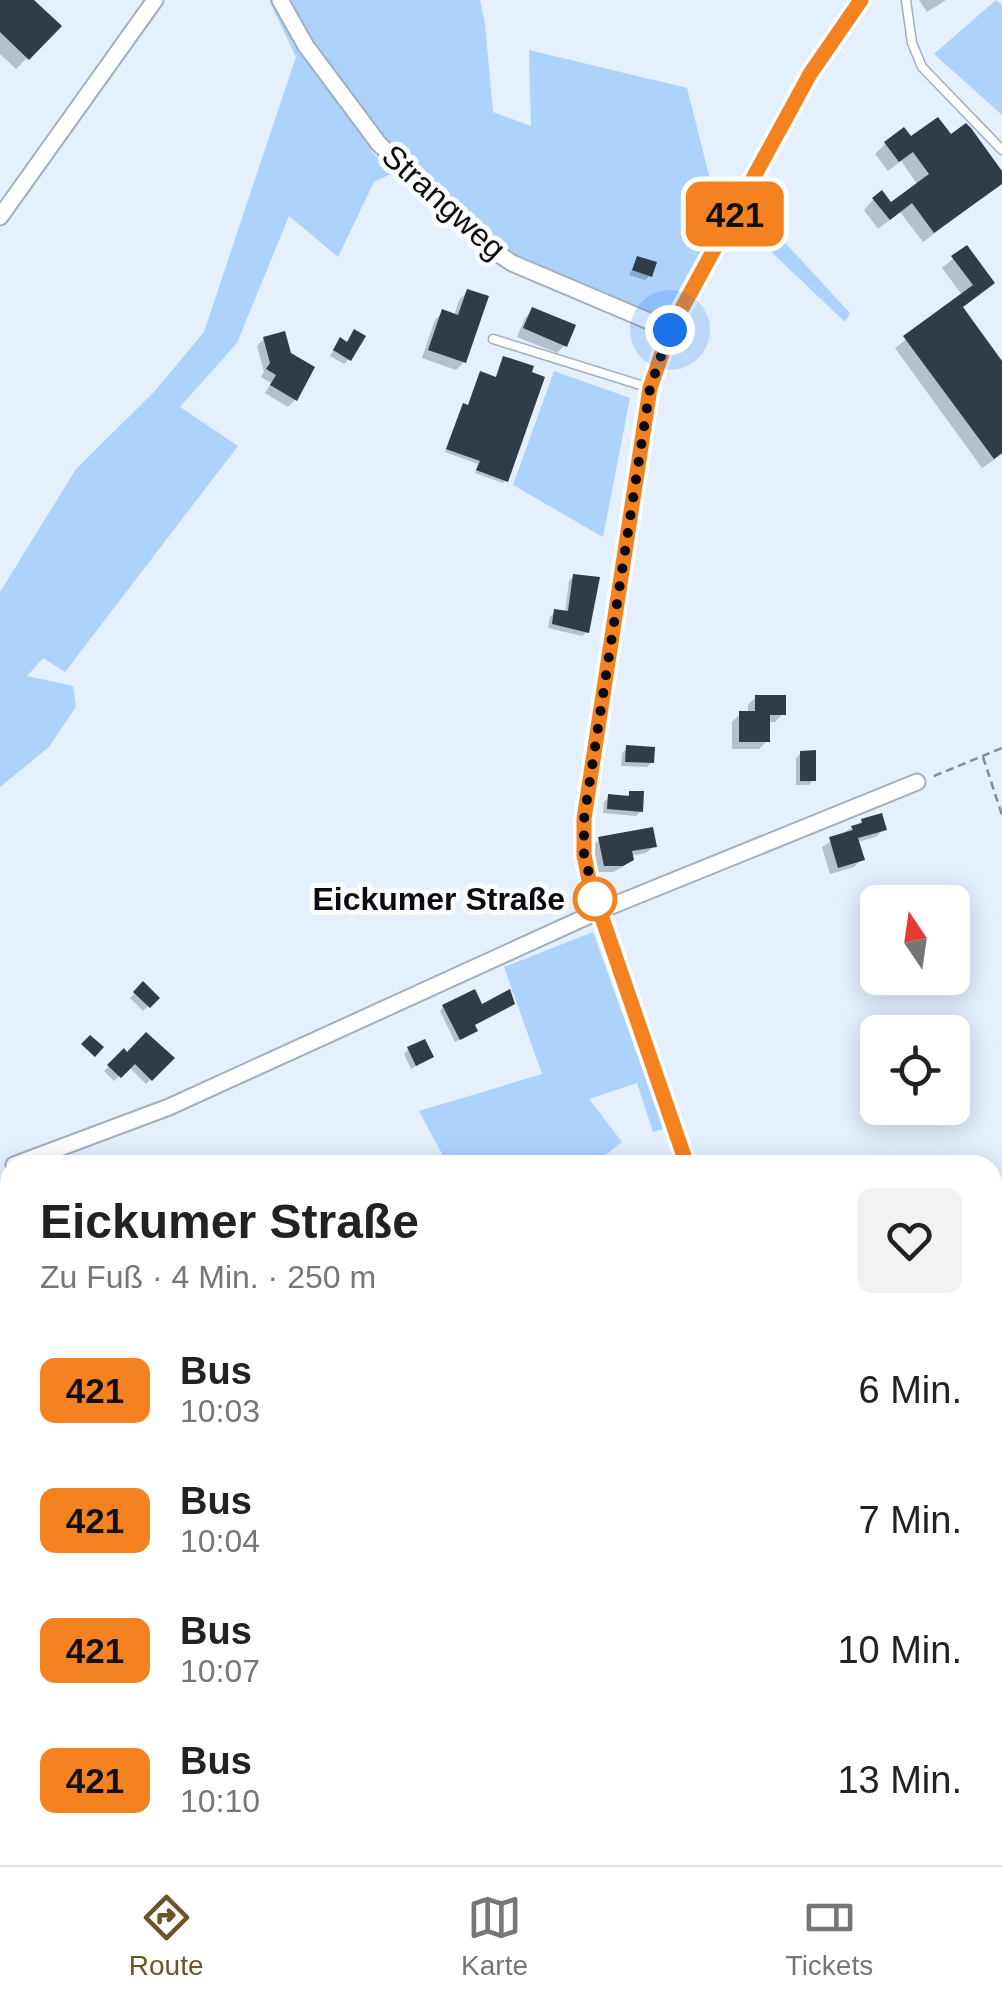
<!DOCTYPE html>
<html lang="de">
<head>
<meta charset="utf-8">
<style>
  body { margin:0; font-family:Arial,sans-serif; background:#f2f2f2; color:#222; height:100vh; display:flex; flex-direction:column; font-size:38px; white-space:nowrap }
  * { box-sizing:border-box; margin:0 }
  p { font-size:32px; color:#767676 }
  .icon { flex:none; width:55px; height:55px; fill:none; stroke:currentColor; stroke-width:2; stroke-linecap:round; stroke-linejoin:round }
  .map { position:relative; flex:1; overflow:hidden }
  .side { position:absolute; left:0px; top:1155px; width:1002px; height:710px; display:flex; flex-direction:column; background:#fff; border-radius:30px 30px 0 0; box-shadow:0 5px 25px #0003 }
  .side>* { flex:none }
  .badge { padding:0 20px; border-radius:15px; font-size:35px; line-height:65px }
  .needle { width:65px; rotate:347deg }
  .buttons { position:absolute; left:860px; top:885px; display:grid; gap:20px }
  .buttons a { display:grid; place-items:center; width:110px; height:110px; border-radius:15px; background:#fff; box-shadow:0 5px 25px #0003; font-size:50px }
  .you { position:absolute; width:50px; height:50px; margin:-25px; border:8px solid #fff; border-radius:50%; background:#1a73e8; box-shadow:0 0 0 15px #1a73e833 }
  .map>.badge { position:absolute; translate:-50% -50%; box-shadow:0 0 0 5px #fff }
  .round { display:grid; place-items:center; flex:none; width:105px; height:105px; border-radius:15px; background:#f2f2f2 }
  .summary { display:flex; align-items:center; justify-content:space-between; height:170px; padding:0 40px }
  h1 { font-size:48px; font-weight:700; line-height:75px }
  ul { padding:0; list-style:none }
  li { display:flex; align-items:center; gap:30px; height:130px; padding:0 40px }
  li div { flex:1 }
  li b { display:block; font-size:38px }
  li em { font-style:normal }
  li .badge { min-width:110px; font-weight:700; text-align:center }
  .tab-bar { display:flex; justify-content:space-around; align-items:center; height:140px; border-top:2px solid #e0e0e0; background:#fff; font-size:28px; color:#767676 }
  .tab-bar a { display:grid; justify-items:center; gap:5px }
  .tab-bar .active { color:#6e5526 }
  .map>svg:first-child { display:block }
</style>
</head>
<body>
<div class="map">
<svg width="1002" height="1865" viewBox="0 0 1002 1865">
  <rect width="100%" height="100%" fill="#e4f0fe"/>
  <g fill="#add3fd">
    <path d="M269 0H480L485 24 493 112 531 126 529 50 687 88 711 183 737 195 669 323 512 254 498 242 492 246 379 144 371 151 393 173 374 182 338 257 289 216 237 343 180 407 238 446 65 672 43 658 27 676 73 686 76 707 49 747 0 787V592L76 469 154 392 204 332 296 57Z"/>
    <path d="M996 0 1002 5V115L934 54Z"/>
    <path d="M754 209 850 313 845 322 744 226Z"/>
    <path d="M554 371 630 398 603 537 513 485Z"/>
    <path d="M593 932 664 1129 653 1132 637 1083 589 1099 622 1142 593 1165H448L419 1111 542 1074 504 967Z"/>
    <path d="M327 1855H547L552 1865H317L314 1858Z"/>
  </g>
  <g fill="#0003">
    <path d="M0 0H31L58 27 16 69 0 54Z"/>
    <path d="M919 0H946L927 12Z"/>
    <path d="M950 138 1002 175V182L923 242 900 212 878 229 864 210 874 199 891 205 918 185 901 161 888 171 875 154 886 143Z"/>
    <path d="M966 248 992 283 961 309 1002 365V454L982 468 895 348 963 296 942 268Z"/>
    <path d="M638 259 650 275 645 280 629 275Z"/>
    <path d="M467 292 464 362 456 370 422 358 435 320 443 312 454 316 459 300Z"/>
    <path d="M533 310 565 345 557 353 517 337 525 318Z"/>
    <path d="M264 339 295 400 288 407 265 393 271 383 261 377 264 372 257 346Z"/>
    <path d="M336 345 349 359 344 364 330 356Z"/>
    <path d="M501 361 506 480 503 483 475 473 478 464 445 452 461 409 467 407 495 379Z"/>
    <path d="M574 576 587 632 582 636 548 628 550 617 555 612 565 613 569 581Z"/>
    <path d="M756 697 783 714 775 722H767V741L759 749H732V722L740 714H748V705Z"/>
    <path d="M627 748 652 762 647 767 621 766 622 753Z"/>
    <path d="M801 753 813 780 809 785H796V758Z"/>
    <path d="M630 793 641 811 636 816 603 813 604 802 609 797 625 798Z"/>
    <path d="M862 821 884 829 876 837 857 842 862 859 854 867 830 874 822 847Z"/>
    <path d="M599 840 654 846 646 853 630 856 623 867 613 872H597L592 847Z"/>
    <path d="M143 985 156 998 143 1011 130 998Z"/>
    <path d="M443 1007 472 1026 471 1034 455 1042 440 1011Z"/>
    <path d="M409 1049 431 1057 411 1069 404 1054Z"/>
    <path d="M124 1052 171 1058 146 1084 129 1067 114 1081 104 1071Z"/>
    <path d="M621 1156 626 1165H608Z"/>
    <path d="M0 1544 10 1566V1572L0 1579Z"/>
  </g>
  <g fill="#313c49">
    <path d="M0 0H34L62 26 29 60 0 32Z"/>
    <path d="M938 117 951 134 966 123 971 128 1002 171V184L934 233 912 203 890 220 872 198 882 190 891 202 929 174 913 152 899 162 884 142 904 127 911 136Z"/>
    <path d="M967 245 995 283 963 307 1002 361V453L994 459 903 336 973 285 951 256Z"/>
    <path d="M637 256 657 262 652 277 632 270Z"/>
    <path d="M467 289 489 296 466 363 428 350 442 309 458 315Z"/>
    <path d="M532 307 576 325 567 347 523 328Z"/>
    <path d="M354 329 366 336 351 361 333 350 340 337 347 342Z"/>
    <path d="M285 331 291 353 315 367 297 401 270 385 276 375 266 369 270 363 263 337Z"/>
    <path d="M503 356 534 366 532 372 545 377 508 482 476 470 480 461 446 449 463 403 468 405 480 371 496 377Z"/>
    <path d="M573 574 600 577 589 633 552 624 554 609 568 611Z"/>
    <path d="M755 695H786V715H770V742H739V711H755Z"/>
    <path d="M626 745 655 747 654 763 625 762Z"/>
    <path d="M816 750V781H800V751Z"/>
    <path d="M629 791H644L643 812 607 809 608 794 629 796Z"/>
    <path d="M882 813 887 830 858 838 865 860 838 868 829 837 853 830 851 826 862 823 861 819Z"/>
    <path d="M653 827 657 847 632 851 634 860 623 866H604L598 837Z"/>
    <path d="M143 981 160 998 150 1008 133 992Z"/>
    <path d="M475 989 482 1004 510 989 515 1004 475 1025 478 1031 460 1040 442 1005Z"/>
    <path d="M146 1032 175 1058 152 1081 135 1064 121 1078 107 1065 124 1048 127 1052Z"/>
    <path d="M90 1035 104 1047 95 1057 81 1044Z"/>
    <path d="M425 1039 434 1057 416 1066 407 1047Z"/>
  </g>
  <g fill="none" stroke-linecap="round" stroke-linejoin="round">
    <g stroke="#a1afbf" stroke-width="11">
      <g id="service">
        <path d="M906 0 912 43 922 67 1002 150"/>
        <path d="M493 339 650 388"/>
      </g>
    </g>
    <g stroke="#a1afbf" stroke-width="19">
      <g id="minor">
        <path d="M280 0 306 46 379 144 494 251 512 263 670 330"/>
        <path d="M0 217 155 0"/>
        <path d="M14 1165 169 1107 599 911 917 782"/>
        <path d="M687 1165 589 880 584 855V819L650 388 670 330 810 74 861 0"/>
        <path d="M0 1451 10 1473"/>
        <path d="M191 1855 196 1865"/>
        <path d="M976 1855 985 1865"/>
      </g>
    </g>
    <g stroke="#828b95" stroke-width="2.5" stroke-dasharray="8 5" stroke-linecap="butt">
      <path d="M983 757 1002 815"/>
      <path d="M934 776 1002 748"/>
      <path d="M54 1865 71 1855"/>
    </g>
    <use href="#service" stroke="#fff" stroke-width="8"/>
    <use href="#minor" stroke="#fff" stroke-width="15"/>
  </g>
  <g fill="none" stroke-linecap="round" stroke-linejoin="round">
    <g stroke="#fff" stroke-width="22">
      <path id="line" d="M687 1165 589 880 584 855V819L650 388 670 330 810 74 861 0"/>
    </g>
    <use href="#line" stroke="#f58220" stroke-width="15"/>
    <path stroke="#080c11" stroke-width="10" stroke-dasharray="0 18" d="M595 899 599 911 584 855V819L650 388 670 330"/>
  </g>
  <circle fill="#fff" stroke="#f58220" stroke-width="5" cx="595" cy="899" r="20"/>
  <g text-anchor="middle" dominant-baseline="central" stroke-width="10" stroke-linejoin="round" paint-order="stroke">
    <g font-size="32" fill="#080c11" stroke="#fcfcfc">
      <text transform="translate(444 202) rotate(42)">Strangweg</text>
    </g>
    <g font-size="32" font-weight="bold" fill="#080c11" stroke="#fcfcfc" text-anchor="end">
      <text x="565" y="899">Eickumer Straße</text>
    </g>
  </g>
</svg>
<div class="buttons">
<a><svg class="needle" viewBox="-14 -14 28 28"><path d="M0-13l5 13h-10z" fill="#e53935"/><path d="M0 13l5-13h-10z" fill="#767676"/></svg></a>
<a><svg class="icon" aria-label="locate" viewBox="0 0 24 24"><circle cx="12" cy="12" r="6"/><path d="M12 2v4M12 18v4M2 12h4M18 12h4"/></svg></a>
</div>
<div class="you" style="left:670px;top:330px"></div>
<b class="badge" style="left:735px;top:214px;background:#f58220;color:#111">421</b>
<section class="side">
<div class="summary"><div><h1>Eickumer Straße</h1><p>Zu Fuß · 4 Min. · 250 m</p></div><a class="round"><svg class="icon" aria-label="heart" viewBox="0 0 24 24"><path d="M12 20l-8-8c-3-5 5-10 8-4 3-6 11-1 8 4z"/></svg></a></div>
<ul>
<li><span class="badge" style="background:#f58220;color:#111">421</span><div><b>Bus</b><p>10:03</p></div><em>6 Min.</em></li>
<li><span class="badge" style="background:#f58220;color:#111">421</span><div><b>Bus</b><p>10:04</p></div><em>7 Min.</em></li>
<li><span class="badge" style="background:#f58220;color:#111">421</span><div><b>Bus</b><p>10:07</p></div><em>10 Min.</em></li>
<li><span class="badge" style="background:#f58220;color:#111">421</span><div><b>Bus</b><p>10:10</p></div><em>13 Min.</em></li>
</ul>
</section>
</div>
<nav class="tab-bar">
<a class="active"><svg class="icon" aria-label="directions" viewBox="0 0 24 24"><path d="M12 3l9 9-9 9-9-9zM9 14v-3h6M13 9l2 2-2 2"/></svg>Route</a>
<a><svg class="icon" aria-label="map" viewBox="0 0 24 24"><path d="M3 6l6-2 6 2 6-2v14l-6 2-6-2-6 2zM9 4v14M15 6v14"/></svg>Karte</a>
<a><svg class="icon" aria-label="tickets" viewBox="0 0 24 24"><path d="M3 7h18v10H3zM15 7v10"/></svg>Tickets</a>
</nav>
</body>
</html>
